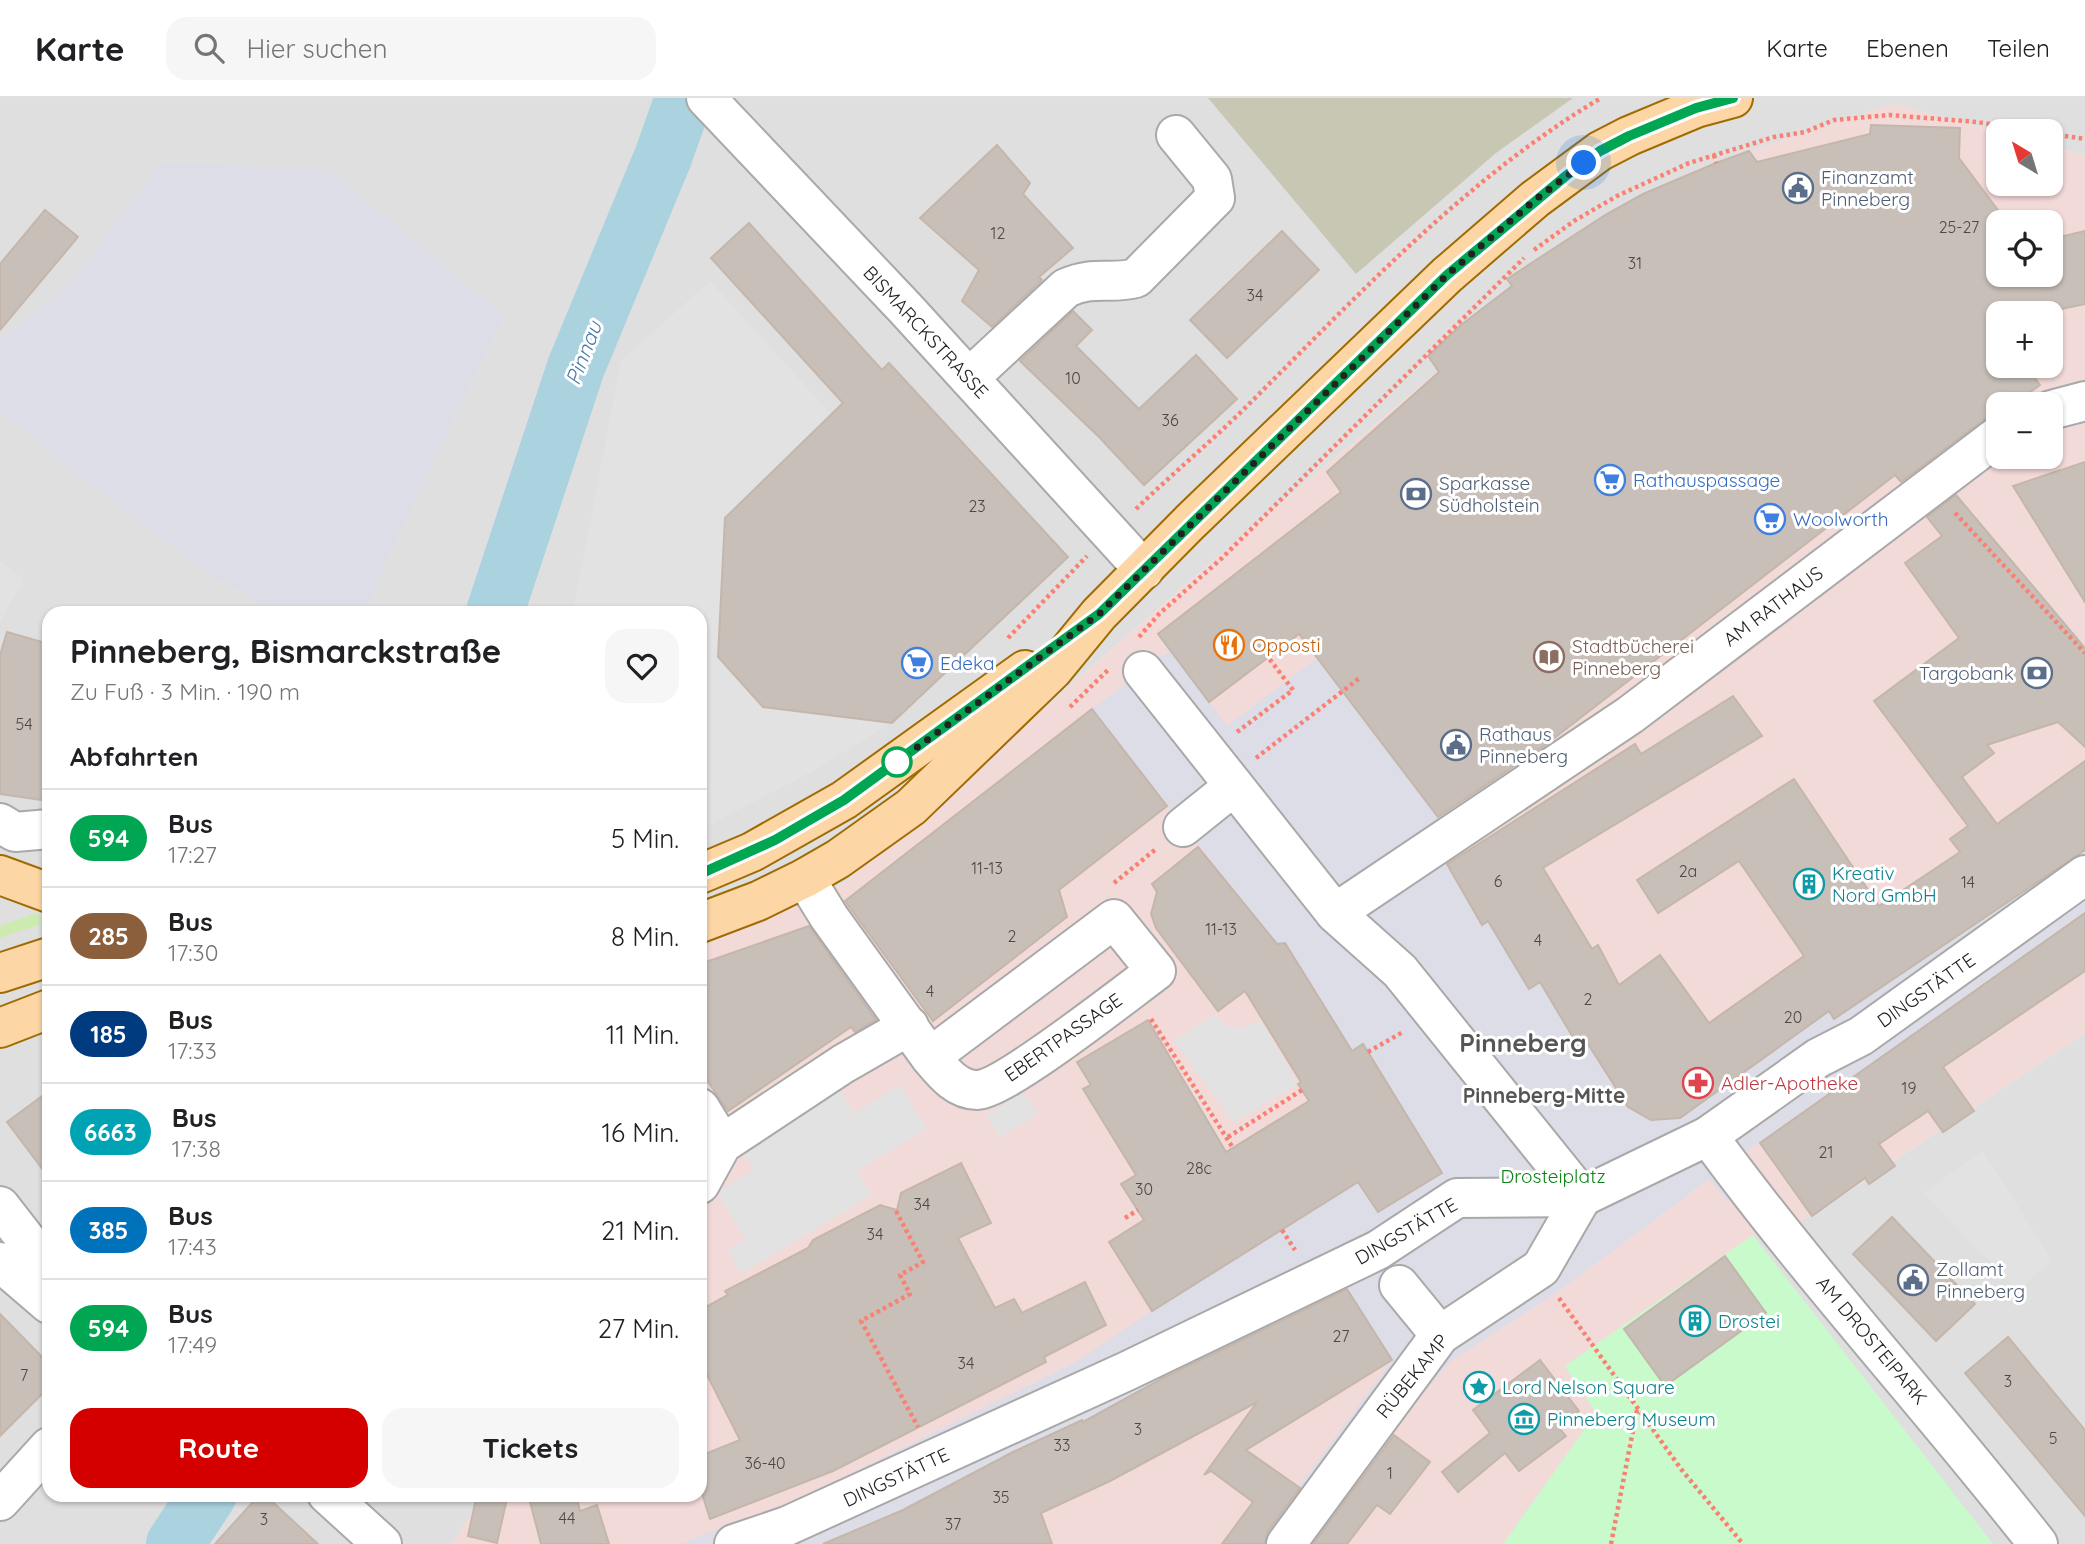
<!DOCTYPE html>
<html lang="de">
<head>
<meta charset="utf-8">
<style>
  body { margin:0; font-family:Quicksand,sans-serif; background:#f6f6f6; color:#202124; height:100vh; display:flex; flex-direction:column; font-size:26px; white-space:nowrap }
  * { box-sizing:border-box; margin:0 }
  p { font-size:23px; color:#757577 }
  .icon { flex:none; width:38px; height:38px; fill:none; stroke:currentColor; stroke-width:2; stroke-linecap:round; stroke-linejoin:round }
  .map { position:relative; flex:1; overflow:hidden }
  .side { position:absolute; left:42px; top:508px; width:665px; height:896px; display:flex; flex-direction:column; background:#fff; border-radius:21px; box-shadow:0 2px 5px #0004 }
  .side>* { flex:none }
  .badge { padding:0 14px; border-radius:23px; font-size:24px; line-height:46px }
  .needle { width:46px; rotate:322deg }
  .controls { position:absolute; left:1986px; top:21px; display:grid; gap:14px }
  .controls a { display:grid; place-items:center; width:77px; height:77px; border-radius:14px; background:#fff; box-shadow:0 2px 5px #0004; font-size:35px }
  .you { position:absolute; width:35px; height:35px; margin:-18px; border:5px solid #fff; border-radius:50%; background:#1a73e8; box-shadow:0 0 0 10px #1a73e833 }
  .map>.badge { position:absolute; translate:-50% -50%; box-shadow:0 0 0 4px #fff }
  h2 { padding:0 28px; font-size:26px; line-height:63px }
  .round { display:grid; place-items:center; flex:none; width:74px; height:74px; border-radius:21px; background:#f6f6f6 }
  .summary { display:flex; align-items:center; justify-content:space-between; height:119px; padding:0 28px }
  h1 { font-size:33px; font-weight:700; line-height:52px }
  .cta { display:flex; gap:14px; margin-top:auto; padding:14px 28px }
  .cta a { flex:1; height:80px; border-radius:21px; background:#d40000; color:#fff; font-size:28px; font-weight:700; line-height:80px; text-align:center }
  .cta a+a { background:#f6f6f6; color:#202124 }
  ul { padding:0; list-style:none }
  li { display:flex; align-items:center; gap:21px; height:98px; padding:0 28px; border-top:2px solid #e0e0e0 }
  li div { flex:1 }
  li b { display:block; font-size:26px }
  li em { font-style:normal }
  li .badge { min-width:77px; font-weight:700; text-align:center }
  header { display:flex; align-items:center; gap:42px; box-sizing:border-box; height:98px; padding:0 35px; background:#fff; border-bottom:2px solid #e0e0e0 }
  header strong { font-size:33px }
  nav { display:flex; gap:38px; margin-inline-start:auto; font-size:24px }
  .search { width:490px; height:63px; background:#f6f6f6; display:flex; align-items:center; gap:18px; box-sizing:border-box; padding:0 24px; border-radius:21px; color:#757577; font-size:26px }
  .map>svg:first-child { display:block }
</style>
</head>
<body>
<header>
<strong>Karte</strong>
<div class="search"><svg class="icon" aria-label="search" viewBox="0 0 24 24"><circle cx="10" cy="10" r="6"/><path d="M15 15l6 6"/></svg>Hier suchen</div>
<nav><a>Karte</a><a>Ebenen</a><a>Teilen</a></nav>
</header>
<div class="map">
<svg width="2085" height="1446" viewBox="0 0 2085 1446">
  <rect width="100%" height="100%" fill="#f2efe9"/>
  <g fill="#e0dfdf">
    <path d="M0 0H2085V57L2051 48V33L1998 34 1892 6 1476 241 1200 474 842 787 700 846V514H49V1396L484 1397 452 1446H0Z"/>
    <path d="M2085 935V1446H1503L1565 1268 1753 1137 1812 1118Z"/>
  </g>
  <path fill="#f2dad9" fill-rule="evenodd" d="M1892 6 1998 34V86H2051V48L2085 57V935L1812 1118 1753 1137 1565 1268 1596 1315 1503 1446H452L484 1397 700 1396V846L842 787 1200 474 1476 241 1698 70ZM1998 124H2051V177H1998ZM1998 215H2051V268H1998ZM1998 306H2051V359H1998Z"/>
  <path fill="#c7c7b4" d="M1208 0H1573L1496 55 1356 176Z"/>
  <path fill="#cdebb0" d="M36 815 42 820 39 827 0 840V828Z"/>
  <path fill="#c8facc" d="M1753 1137 1993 1446H1503L1596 1315 1565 1268Z"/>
  <g fill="#e2e2e2">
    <path d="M710 183 831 316 725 420 892 625 811 674 700 732V514H573L621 263Z"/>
    <path d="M0 462 24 482 0 524Z"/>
    <path d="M1214 917 1224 926 1237 932 1261 923 1298 986 1233 1024 1174 942Z"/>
    <path d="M835 985 854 1015 900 987 927 1031 857 1073 871 1097 741 1176 728 1152 745 1141 717 1094 754 1072 737 1044Z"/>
    <path d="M1023 994 1038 1016 1000 1040 986 1018Z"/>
    <path d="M1983 1053 2052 1162 2018 1193 1923 1095Z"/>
  </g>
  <g fill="#dddde8">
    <path d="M160 65 328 71 504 217 391 452 365 514H277L197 468 54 358 0 312V243L73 183Z"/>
    <path d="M1170 552 1227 628 1317 560 1443 725 1444 762 1481 826 1488 823 1529 890 1540 884 1588 946 1629 1011 1634 1009 1651 1022 1673 1021 1686 1016 1829 913 1835 920 2085 752V814L1743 1056 1760 1079 1727 1104 1709 1081 1556 1195 1451 1263 1390 1334 1306 1446H1256L1392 1262 1341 1181 1279 1212 1094 1318 1012 1354 961 1384 867 1427 820 1446H679L799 1401 1078 1263 1152 1213 1358 1084 1378 1114 1442 1075 1363 947 1352 953 1277 846 1092 611Z"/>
  </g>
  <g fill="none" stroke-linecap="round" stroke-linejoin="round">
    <g stroke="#aad3df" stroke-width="58">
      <path d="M495 514 576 269 663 59 684 0"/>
      <path d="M175 1446 208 1396"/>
    </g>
  </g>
  <g fill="#c7bfb8" stroke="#c4b6ab" stroke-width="2">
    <path d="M1871 27 1960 30 1959 60 1998 112V177H2051V141L2085 133V206L2043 215H1998V268H2026L2040 287 2014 306H1998V317L1985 321 1901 384 1895 377 1544 648 1438 719 1299 536 1209 604 1158 536 1341 394 1327 374 1439 274 1428 258 1461 227 1512 188 1507 181 1605 117 1643 96 1716 65 1749 53 1757 64 1870 36Z"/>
    <path d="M997 47 1030 85 1023 96 1073 150 1039 179 1042 182 992 229 962 203 979 172 920 120Z"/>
    <path d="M45 112 78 139 0 232V166Z"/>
    <path d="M749 125 882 272 889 265 1068 459 892 625 763 609 718 559 725 420 843 305 711 160Z"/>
    <path d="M1282 133 1319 172 1227 260 1190 222Z"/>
    <path d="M1073 213 1092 232 1076 248 1139 311 1196 257 1237 301 1144 387 1100 340 1020 263Z"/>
    <path d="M2085 364V504L2013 388Z"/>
    <path d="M1956 397 2085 550V649L2058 624 1987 647 1994 655 1962 679 1997 726 2085 663V752L1834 921 1829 913 1680 1020 1651 1022 1628 1009 1588 946 1580 951 1540 884 1529 891 1488 823 1482 827 1447 766 1635 646 1641 656 1733 598 1762 638 1543 770 1592 851 1598 847 1619 887 1660 857 1709 925 1804 858 1739 763 1658 815 1637 782 1794 681 1879 808 1960 754 1950 741 1968 728 1874 603 1959 540 1905 465 1942 438 1927 419Z"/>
    <path d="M7 534 49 546V703L0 696V557Z"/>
    <path d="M1092 611 1167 708 1059 792 1067 819 933 923 845 803Z"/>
    <path d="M1198 749 1277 846 1285 845 1352 953 1363 946 1442 1075 1378 1114 1358 1084 1152 1213 1109 1144 1144 1122 1121 1086 1136 1077 1083 991 1091 987 1077 964 1148 922 1226 1054 1309 1003 1298 986 1301 984 1245 893 1218 913 1156 830 1151 816 1157 794 1152 786Z"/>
    <path d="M2085 815V873L1943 969 1974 1013 1943 1034 1928 1013 1879 1046 1895 1068 1869 1086 1865 1080 1812 1118 1760 1045Z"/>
    <path d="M809 828 876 922 855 934 851 929 728 1013 700 972V866Z"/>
    <path d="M49 993V1080L7 1024Z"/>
    <path d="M961 1065 991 1125 958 1140 995 1210 1014 1201 1022 1215 1085 1184 1106 1227 1044 1259 1046 1264 833 1373 710 1421 700 1389V1358L740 1342 700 1263V1212L728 1197 725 1193 808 1150 813 1142 880 1107 897 1112 901 1095Z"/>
    <path d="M1892 1119 1975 1206 1936 1243 1853 1156Z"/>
    <path d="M1725 1158 1766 1215 1665 1288 1624 1231Z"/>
    <path d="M1347 1191 1392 1262 1246 1352 1300 1390 1268 1433 1265 1446H1222L1253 1404 1211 1373 1204 1377 1257 1304 1110 1383 1041 1415 1052 1446H823L903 1412 1013 1354 1082 1322 1083 1324 1163 1280Z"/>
    <path d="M0 1216 49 1266V1289L0 1338Z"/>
    <path d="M2008 1239 2085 1332V1418L1965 1275Z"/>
    <path d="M1540 1262 1579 1313 1558 1329 1566 1338 1519 1373 1505 1355 1458 1394 1442 1374 1490 1335 1473 1312Z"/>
    <path d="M1394 1337 1430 1364 1390 1416 1377 1407 1347 1446H1313Z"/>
    <path d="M260 1396H264L318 1446H215Z"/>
    <path d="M477 1396H508L497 1445 468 1438Z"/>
    <path d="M528 1396H576L580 1413 597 1407 609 1446H541Z"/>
  </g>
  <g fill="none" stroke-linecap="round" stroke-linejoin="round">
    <g stroke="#a9a9a9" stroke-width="42">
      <g id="minor">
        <path d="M706 0 905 210 1144 472"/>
        <path d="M969 280 1066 190C1096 177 1108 187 1136 180L1215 100 1212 81 1176 37"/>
        <path d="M2051 312 2085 303"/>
        <path d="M1143 573 1335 815 1400 873 1582 1099"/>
        <path d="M0 725 15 734 49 731"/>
        <path d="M1183 729 1234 688"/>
        <path d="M805 780 829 819 930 959C942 973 956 992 977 992 1005 991 1126 895 1156 873L1114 821 930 959"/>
        <path d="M1335 815 1630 617 1998 338"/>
        <path d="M700 1010 722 1046"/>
        <path d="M1708 1038C1811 1179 1930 1308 2038 1446"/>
        <path d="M700 1086 722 1046 843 966 909 928"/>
        <path d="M0 1108 49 1171"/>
        <path d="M0 1164 49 1206"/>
        <path d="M1399 1187 1440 1237"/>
        <path d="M327 1396 382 1446"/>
        <path d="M0 1403 49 1349"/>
        <path d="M734 1446 787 1428 1127 1273 1378 1152 1457 1100 1582 1099 1708 1038 1818 960 1861 938 2085 777"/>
        <path d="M1286 1446 1440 1237 1541 1170 1582 1099"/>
      </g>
    </g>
    <g stroke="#a06b00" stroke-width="42">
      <g id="major">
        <path d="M700 776 752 754 844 702 1025 572"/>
        <path d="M0 777 49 795"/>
        <path d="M700 825 758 803 805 780 838 761 911 709 1053 572 1099 516 1190 424 1447 177 1535 101 1600 53 1629 38 1696 10 1733 0"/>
        <path d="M0 875 49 859"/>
        <path d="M0 930 49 911"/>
      </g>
    </g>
    <g stroke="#fa8072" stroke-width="4.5" stroke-dasharray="3.5 3.5" stroke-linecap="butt">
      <path d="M2051 36 2085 41"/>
      <path d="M1714 57 1716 65"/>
      <path d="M1534 152 1574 123 1617 98 1689 65 1774 39 1805 34 1834 22 1889 17 1977 24 2037 33"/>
      <path d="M1136 411C1171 377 1207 347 1242 313 1355 201 1463 82 1601 0"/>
      <path d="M1955 415 2085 555"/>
      <path d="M1139 539 1159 516 1222 460 1524 160"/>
      <path d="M1008 540 1087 458"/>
      <path d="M1070 609 1109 571"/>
      <path d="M1237 634 1293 592 1268 559"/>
      <path d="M1256 660 1361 579"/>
      <path d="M1114 785 1156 751"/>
      <path d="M1151 921 1233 1050"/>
      <path d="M1368 954 1403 934"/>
      <path d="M1228 1039 1302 992"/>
      <path d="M896 1113 923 1164 900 1177 910 1196 861 1223 918 1329"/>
      <path d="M1125 1120 1138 1112"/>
      <path d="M1282 1132 1295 1152"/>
      <path d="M1559 1200 1681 1371 1743 1446"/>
      <path d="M1611 1446 1637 1312"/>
    </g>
    <use href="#minor" stroke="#fff" stroke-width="38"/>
    <use href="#major" stroke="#fcd6a4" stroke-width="38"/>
  </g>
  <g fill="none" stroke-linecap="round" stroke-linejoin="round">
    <g stroke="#fff" stroke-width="16">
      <path id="line" d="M700 776 775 742 844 702 1099 516 1447 177 1567 77 1600 53 1629 38 1696 10 1733 0"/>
    </g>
    <use href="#line" stroke="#00a651" stroke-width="10"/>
    <path stroke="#222" stroke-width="7" stroke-dasharray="0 12.6" d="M897 664 1099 516 1447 177 1535 102 1584 65"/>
  </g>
  <defs>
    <g id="civic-ring" transform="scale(1.575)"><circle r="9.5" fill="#fff" stroke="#5c6f8a" stroke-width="1.5"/><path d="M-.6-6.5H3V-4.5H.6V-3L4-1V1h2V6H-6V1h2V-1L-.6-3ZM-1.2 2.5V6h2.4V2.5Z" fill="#5c6f8a"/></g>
    <g id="supermarket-ring" transform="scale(1.575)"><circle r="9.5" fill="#fff" stroke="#3f7fe0" stroke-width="1.5"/><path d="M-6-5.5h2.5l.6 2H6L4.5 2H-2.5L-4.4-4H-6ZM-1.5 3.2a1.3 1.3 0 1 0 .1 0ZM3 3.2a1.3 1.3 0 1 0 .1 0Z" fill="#3f7fe0"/></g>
    <g id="bank-ring" transform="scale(1.575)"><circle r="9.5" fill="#fff" stroke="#5c6f8a" stroke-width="1.5"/><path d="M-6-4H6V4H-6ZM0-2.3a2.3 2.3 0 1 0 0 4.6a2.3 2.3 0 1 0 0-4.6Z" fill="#5c6f8a"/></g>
    <g id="restaurant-ring" transform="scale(1.575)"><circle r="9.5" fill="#fff" stroke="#e8710a" stroke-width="1.5"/><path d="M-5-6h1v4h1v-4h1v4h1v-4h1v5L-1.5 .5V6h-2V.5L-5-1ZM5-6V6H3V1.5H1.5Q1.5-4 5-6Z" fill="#e8710a"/></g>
    <g id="library-ring" transform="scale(1.575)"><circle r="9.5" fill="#fff" stroke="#8d6e63" stroke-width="1.5"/><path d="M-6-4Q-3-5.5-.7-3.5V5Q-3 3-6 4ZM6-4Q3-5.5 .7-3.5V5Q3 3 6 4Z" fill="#8d6e63"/></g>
    <g id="building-ring" transform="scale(1.575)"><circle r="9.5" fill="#fff" stroke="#0f9aa8" stroke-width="1.5"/><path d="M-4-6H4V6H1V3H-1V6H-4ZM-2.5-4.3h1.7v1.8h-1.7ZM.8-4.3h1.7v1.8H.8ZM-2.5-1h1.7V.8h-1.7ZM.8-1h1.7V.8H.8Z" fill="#0f9aa8"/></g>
    <g id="pharmacy-ring" transform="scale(1.575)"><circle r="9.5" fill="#fff" stroke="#e0444e" stroke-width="1.5"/><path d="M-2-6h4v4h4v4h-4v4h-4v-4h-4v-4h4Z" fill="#e0444e"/></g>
    <g id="sight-ring" transform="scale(1.575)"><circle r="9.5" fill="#fff" stroke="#0f9aa8" stroke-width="1.5"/><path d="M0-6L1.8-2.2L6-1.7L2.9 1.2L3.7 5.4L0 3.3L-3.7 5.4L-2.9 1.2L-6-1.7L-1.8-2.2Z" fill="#0f9aa8"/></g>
    <g id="museum-ring" transform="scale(1.575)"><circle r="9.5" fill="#fff" stroke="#0f9aa8" stroke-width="1.5"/><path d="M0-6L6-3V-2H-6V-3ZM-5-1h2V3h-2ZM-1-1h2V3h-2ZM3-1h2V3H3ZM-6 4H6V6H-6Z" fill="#0f9aa8"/></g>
  </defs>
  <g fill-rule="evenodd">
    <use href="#civic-ring" x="1798" y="90"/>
    <use href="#supermarket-ring" x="1610" y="382"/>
    <use href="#bank-ring" x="1416" y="396"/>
    <use href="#supermarket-ring" x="1770" y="421"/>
    <use href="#restaurant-ring" x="1229" y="547"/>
    <use href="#library-ring" x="1549" y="559"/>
    <use href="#supermarket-ring" x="917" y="565"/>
    <use href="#bank-ring" x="2037" y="575"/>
    <use href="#civic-ring" x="1456" y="647"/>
    <use href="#building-ring" x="1809" y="786"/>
    <use href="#pharmacy-ring" x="1698" y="985"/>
    <use href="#civic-ring" x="1913" y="1182"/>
    <use href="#building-ring" x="1695" y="1223"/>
    <use href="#sight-ring" x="1479" y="1289"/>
    <use href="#museum-ring" x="1524" y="1321"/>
  </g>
  <circle fill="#fff" stroke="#00a651" stroke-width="3.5" cx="897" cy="664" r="14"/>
  <g text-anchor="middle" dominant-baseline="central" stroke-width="6" stroke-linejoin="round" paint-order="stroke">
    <g font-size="16" fill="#4b4948">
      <text x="1959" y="129">25-27</text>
      <text x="998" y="135">12</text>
      <text x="1635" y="165">31</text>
      <text x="1255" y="197">34</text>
      <text x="1073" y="280">10</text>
      <text x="1170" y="322">36</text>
      <text x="977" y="408">23</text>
      <text x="24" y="626">54</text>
      <text x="987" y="770">11-13</text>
      <text x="1688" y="773">2a</text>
      <text x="1498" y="783">6</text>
      <text x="1968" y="784">14</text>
      <text x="1221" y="831">11-13</text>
      <text x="1012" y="838">2</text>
      <text x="1538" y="842">4</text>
      <text x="930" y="893">4</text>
      <text x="1588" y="901">2</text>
      <text x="1793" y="919">20</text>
      <text x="1909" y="990">19</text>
      <text x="1826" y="1054">21</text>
      <text x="1199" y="1070">28c</text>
      <text x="1144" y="1091">30</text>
      <text x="922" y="1106">34</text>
      <text x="875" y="1136">34</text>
      <text x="1341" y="1238">27</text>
      <text x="966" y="1265">34</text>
      <text x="24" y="1277">7</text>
      <text x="2008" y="1283">3</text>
      <text x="1138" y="1331">3</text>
      <text x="2053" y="1340">5</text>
      <text x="1062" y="1347">33</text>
      <text x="765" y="1365">36-40</text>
      <text x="1390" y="1375">1</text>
      <text x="1001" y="1399">35</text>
      <text x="567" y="1420">44</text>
      <text x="264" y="1421">3</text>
      <text x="953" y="1426">37</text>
    </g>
    <g font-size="19" fill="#4e5e75" stroke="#fff" text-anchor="start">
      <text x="1821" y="79">Finanzamt<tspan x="1821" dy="22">Pinneberg</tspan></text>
      <text x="1439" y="385">Sparkasse<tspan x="1439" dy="22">Südholstein</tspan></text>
      <text x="2014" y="575" text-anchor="end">Targobank</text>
      <text x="1479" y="636">Rathaus<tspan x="1479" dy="22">Pinneberg</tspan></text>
      <text x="1936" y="1171">Zollamt<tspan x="1936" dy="22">Pinneberg</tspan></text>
    </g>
    <g font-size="19" fill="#222" stroke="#fff">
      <text transform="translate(926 234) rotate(47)">BISMARCKSTRASSE</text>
      <text transform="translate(1773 508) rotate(-37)">AM RATHAUS</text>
      <text transform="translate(1926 892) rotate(-35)">DINGSTÄTTE</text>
      <text transform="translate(1063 939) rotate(-35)">EBERTPASSAGE</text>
      <text transform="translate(1406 1133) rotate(-30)">DINGSTÄTTE</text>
      <text transform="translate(1872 1242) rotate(50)">AM DROSTEIPARK</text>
      <text transform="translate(1412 1278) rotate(-51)">RÜBEKAMP</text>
      <text transform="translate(896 1379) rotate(-25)">DINGSTÄTTE</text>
    </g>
    <g font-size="19" fill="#366cbe" stroke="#fff" text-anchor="start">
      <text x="1633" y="382">Rathauspassage</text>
      <text x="1793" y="421">Woolworth</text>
      <text x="940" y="565">Edeka</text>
    </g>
    <g font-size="19" fill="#c56008" stroke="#fff" text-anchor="start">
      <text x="1252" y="547">Opposti</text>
    </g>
    <g font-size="19" fill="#785e54" stroke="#fff" text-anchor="start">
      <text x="1572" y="548">Stadtbücherei<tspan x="1572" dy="22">Pinneberg</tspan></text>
    </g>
    <g font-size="19" fill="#0d838f" stroke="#fff" text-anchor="start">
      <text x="1832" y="775">Kreativ<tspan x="1832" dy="22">Nord GmbH</tspan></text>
      <text x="1718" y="1223">Drostei</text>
      <text x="1502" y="1289">Lord Nelson Square</text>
      <text x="1547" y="1321">Pinneberg Museum</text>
    </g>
    <g font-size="19" fill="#be3a42" stroke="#fff" text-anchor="start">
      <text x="1721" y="985">Adler-Apotheke</text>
    </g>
    <g font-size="19" fill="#0c8416" stroke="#fff">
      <text x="1553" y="1078">Drosteiplatz</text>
    </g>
    <g font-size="21" font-style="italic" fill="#4a7aab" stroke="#fff">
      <text transform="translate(583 255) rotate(-69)">Pinnau</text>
    </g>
    <g font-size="21" font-weight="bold" fill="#555" stroke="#fff">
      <text x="1544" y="997">Pinneberg-Mitte</text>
    </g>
    <g font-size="26" font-weight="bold" fill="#555" stroke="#fff">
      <text x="1523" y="944">Pinneberg</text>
    </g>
  </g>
</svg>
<div class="controls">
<a><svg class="needle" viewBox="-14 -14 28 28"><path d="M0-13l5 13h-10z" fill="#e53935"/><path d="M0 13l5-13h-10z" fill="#757577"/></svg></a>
<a><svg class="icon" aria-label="locate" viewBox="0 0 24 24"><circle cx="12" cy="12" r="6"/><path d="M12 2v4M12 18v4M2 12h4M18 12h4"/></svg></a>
<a>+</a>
<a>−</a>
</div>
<div class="you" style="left:1584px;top:65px"></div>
<section class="side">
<div class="summary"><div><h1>Pinneberg, Bismarckstraße</h1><p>Zu Fuß · 3 Min. · 190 m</p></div><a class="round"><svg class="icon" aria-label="heart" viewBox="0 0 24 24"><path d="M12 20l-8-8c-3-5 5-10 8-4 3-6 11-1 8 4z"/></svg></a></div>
<h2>Abfahrten</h2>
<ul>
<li><span class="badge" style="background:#00a651;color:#fff">594</span><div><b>Bus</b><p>17:27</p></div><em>5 Min.</em></li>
<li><span class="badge" style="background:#8b5e3c;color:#fff">285</span><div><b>Bus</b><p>17:30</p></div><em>8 Min.</em></li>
<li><span class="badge" style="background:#003b80;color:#fff">185</span><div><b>Bus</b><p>17:33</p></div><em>11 Min.</em></li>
<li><span class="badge" style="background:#00a3b4;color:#fff">6663</span><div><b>Bus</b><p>17:38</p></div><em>16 Min.</em></li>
<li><span class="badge" style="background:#0072bc;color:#fff">385</span><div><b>Bus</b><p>17:43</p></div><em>21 Min.</em></li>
<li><span class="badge" style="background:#00a651;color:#fff">594</span><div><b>Bus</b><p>17:49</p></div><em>27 Min.</em></li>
</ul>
<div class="cta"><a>Route</a><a>Tickets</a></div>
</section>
</div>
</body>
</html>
